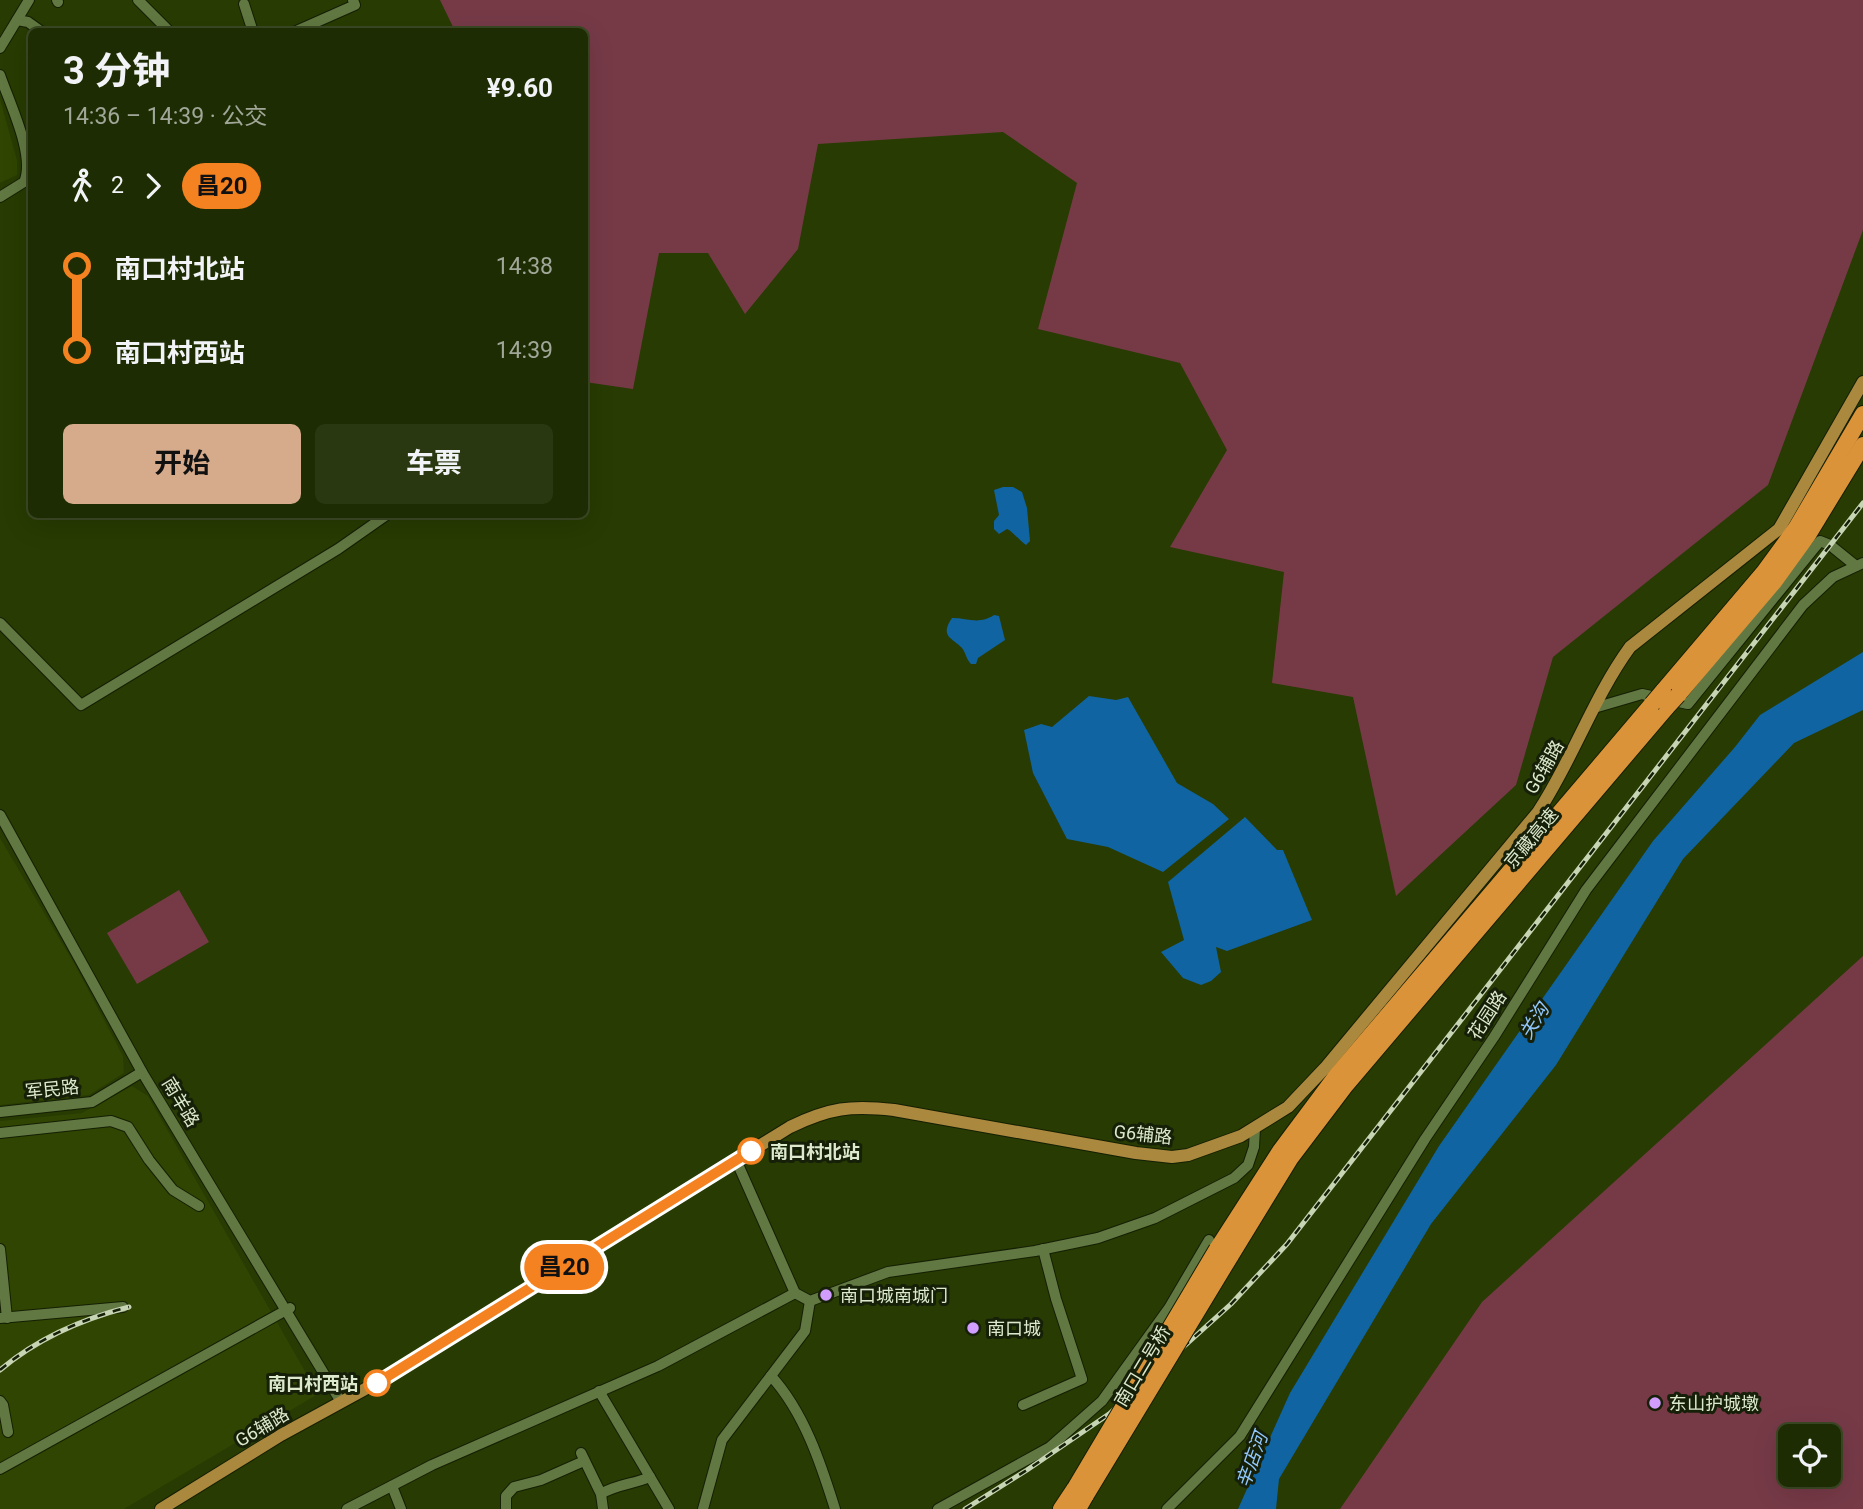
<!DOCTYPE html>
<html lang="zh">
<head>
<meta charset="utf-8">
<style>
  body { margin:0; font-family:Roboto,"Noto Sans SC",sans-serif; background:#2a3811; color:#f1f3f6; height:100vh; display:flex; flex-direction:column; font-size:26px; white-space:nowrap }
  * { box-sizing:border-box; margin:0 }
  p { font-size:23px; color:#a0a799 }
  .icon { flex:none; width:38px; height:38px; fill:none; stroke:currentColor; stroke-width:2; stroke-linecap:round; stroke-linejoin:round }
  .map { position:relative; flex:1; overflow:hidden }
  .side { position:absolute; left:28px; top:28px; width:560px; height:490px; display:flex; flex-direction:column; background:#1d2c02; border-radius:10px; box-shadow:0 7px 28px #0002,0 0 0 2px #3b4824 }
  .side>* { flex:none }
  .badge { padding:0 14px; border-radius:23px; font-size:24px; line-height:46px }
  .tools { position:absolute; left:1778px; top:1424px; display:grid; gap:14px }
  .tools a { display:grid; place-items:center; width:63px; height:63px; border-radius:10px; background:#1d2c02; box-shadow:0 7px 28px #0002,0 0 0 2px #3b4824; font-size:35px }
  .map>.badge { position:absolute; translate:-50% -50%; box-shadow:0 0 0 4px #fff }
  .legs { display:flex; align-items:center; gap:10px; height:77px; padding:0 35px; font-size:23px }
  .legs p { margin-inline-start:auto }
  .headline { display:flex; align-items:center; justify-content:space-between; height:119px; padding:0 35px }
  h1 { font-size:38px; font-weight:700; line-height:52px }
  .button { display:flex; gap:14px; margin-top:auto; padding:14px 35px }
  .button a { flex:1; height:80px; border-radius:10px; background:#d6ab8b; color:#111; font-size:28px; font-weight:700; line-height:80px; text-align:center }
  .button a+a { background:#2a3811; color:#f1f3f6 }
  ul { padding:0 35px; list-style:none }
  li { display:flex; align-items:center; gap:24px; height:84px; font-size:26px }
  li i { display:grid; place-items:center; width:10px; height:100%; margin:0 9px; background:currentColor }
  li i::after { content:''; width:18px; height:18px; margin:-9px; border:5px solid; border-radius:50%; background:#1d2c02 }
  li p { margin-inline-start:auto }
  li:first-child i { background:linear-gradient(#0000 50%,currentColor 0) }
  li:last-child i { background:linear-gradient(currentColor 50%,#0000 0) }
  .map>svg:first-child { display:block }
</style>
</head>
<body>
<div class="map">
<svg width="1863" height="1509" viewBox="0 0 1863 1509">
  <rect width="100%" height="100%" fill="#273b02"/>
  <g fill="#2f4501">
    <path d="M0 99 17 160V175L0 183Z"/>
    <path d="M0 838 75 965 123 1056 124 1073 89 1095 0 1105Z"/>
    <path d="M132 1086 148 1096 318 1394 124 1509H0V1121L82 1113Z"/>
  </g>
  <g fill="#763a47" fill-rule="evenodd">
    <path d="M440 0H1863V230L1768 485 1553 657 1516 785 1396 896 1353 697 1272 683 1284 572 1170 547 1227 450 1180 363 1038 329 1077 183 1003 132 818 144 798 249 745 314 708 253H659L633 389 585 382 584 32 455 31Z"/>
    <path d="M179 890 209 942 137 984 107 933Z"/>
    <path d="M1863 956V1509H1340L1482 1302ZM1790 1437H1829V1475H1790Z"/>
  </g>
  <g fill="#1064a2">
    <path d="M1003 487H1013L1022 492 1027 508 1030 541 1026 545C1019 540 1012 531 1007 529L999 534 994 529V521L999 515 994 490Z"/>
    <path d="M994 615 999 616 1005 640 978 658 976 664H971C966 659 966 653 962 648 953 638 939 637 952 618 968 618 979 625 994 615Z"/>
    <path d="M1863 652V710L1794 743 1683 859 1556 1065 1431 1224 1279 1479 1276 1509H1238L1290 1393 1439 1146 1653 841 1735 747 1760 715Z"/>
    <path d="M1089 696 1116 700 1128 697 1177 783 1213 804 1229 819 1163 872 1108 847 1067 839 1033 773 1024 730 1041 724 1052 727Z"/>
    <path d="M1245 817 1277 850H1283L1312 920 1227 951 1216 947 1221 972 1211 981 1201 985 1183 978 1161 952 1184 940 1168 882Z"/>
  </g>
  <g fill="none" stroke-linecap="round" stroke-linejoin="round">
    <g stroke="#151f04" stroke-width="12">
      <g id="minor">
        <path d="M57 0 58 2"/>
        <path d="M138 0 170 32"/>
        <path d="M244 4 253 32"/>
        <path d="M17 20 28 22 42 32"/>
        <path d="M294 32 355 5 353 0"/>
        <path d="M0 48 29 0"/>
        <path d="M0 75C9 102 36 156 24 182L0 197"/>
        <path d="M0 623 81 705 338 549 388 514"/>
        <path d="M1594 708 1642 694 1688 704 1820 541 1830 545 1856 566"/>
        <path d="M0 815 142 1072 341 1402"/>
        <path d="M0 1112 92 1102 142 1072"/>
        <path d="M0 1133 111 1121 128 1127 149 1160 173 1190 199 1206"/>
        <path d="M736 1160 795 1293 810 1301 888 1272 1035 1251 1098 1238 1155 1218 1234 1178 1248 1165 1254 1147 1255 1128"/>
        <path d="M0 1249 7 1318"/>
        <path d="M0 1318 123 1307"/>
        <path d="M771 1376C804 1412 821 1464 835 1509"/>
        <path d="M599 1391 669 1509"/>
        <path d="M0 1401 3 1405 8 1432"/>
        <path d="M1023 1405 1082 1379 1056 1299 1043 1249"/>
        <path d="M581 1453 601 1494 603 1509"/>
        <path d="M0 1469 290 1308"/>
        <path d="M392 1486 401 1509"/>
        <path d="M601 1494C614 1485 634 1484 650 1477"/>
        <path d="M347 1509 432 1465 658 1366 795 1293"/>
        <path d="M506 1509V1496L514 1487 541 1480 584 1461"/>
        <path d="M703 1509 722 1440 805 1331 810 1301"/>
        <path d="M938 1509 1050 1447 1102 1401 1169 1308 1209 1240"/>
        <path d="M1167 1509 1240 1436 1425 1139 1494 1037 1586 890 1803 605 1833 577 1863 563"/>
      </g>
    </g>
    <g stroke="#151f04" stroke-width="14">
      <path id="major" d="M161 1509 281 1435 378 1382 790 1127C829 1108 851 1105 894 1110L1136 1153 1172 1157 1188 1155 1241 1136 1288 1107 1325 1068 1538 812C1573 759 1593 698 1630 647L1779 529 1863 382"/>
    </g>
    <g stroke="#151f04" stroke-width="18">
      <g id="highway">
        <path d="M1663 691 1764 572 1796 528 1863 414"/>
        <path d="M1678 695 1774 582 1808 535 1863 445"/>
        <path d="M1217 1249 1280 1151 1336 1076 1652 704"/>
        <path d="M1230 1257 1290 1159 1346 1085 1667 707"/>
        <path d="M1061 1509 1075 1488"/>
        <path d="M1078 1509 1086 1495"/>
      </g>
    </g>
    <use href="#minor" stroke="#617842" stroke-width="10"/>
    <use href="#major" stroke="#aa883d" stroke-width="12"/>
    <use href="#highway" stroke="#db933a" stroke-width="16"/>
    <g stroke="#c7d5b4" stroke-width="5">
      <g id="rail">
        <path d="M0 1370C38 1338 82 1319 129 1307"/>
        <path d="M965 1509 1027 1470 1109 1414 1231 1304 1287 1244 1863 503"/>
      </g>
    </g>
    <use href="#rail" stroke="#161f08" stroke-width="2.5" stroke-dasharray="8" stroke-linecap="butt"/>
    <g stroke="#151f04" stroke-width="18" stroke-linecap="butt">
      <g id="highway-bridge">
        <path d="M1652 704 1663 691"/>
        <path d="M1667 707 1678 695"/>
        <path d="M1075 1488 1217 1249"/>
        <path d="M1086 1495 1230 1257"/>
      </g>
    </g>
    <use href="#highway-bridge" stroke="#db933a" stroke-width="16"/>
  </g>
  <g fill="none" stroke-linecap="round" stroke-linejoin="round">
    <g stroke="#fff" stroke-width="16">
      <path id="line-1" d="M377 1383 751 1151"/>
    </g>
    <use href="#line-1" stroke="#f58220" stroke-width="10"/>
  </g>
  <g fill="#fff" stroke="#f58220" stroke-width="3.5">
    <circle cx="751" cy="1151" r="12"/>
    <circle cx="377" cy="1383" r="12"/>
  </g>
  <g fill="#d19dfe" stroke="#161f08" stroke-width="2.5">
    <circle cx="826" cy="1295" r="7"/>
    <circle cx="973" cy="1328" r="7"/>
    <circle cx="1655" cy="1403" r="7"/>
  </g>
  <g text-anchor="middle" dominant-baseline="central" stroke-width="6" stroke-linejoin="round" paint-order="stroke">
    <g font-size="18" fill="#dce9cc" stroke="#161f08">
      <text transform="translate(1544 767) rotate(-60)">G6辅路</text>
      <text transform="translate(1531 838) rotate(-50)">京藏高速</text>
      <text transform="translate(1487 1015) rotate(-57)">花园路</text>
      <text transform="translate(52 1089) rotate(-6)">军民路</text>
      <text transform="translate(181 1102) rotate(59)">南羊路</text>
      <text transform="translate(1143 1134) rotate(6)">G6辅路</text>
      <text transform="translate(1142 1366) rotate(-59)">南口二号桥</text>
      <text transform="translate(262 1427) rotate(-31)">G6辅路</text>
    </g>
    <g font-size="18" font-weight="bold" fill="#dce9cc" stroke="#161f08" text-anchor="start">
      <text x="770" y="1151">南口村北站</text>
      <text x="358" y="1383" text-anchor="end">南口村西站</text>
    </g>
    <g font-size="18" fill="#dce9cc" stroke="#161f08" text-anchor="start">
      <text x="840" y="1295">南口城南城门</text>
      <text x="987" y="1328">南口城</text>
      <text x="1669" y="1403">东山护城墩</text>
    </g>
    <g font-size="19" font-style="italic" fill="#92c8fc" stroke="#161f08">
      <text transform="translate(1534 1021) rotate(-58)">关沟</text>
      <text transform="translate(1252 1460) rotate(-70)">辛店河</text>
    </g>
  </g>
</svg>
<div class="tools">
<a><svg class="icon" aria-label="locate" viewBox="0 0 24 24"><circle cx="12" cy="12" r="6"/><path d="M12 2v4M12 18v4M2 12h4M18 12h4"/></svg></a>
</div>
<b class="badge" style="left:564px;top:1267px;background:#f58220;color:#111">昌20</b>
<section class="side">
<div class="headline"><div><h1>3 分钟</h1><p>14:36 – 14:39 · 公交</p></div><b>¥9.60</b></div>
<div class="legs"><svg class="icon" aria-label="walk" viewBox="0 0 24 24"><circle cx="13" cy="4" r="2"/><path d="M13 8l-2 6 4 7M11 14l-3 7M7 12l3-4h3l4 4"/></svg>2<svg class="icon" aria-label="forward" viewBox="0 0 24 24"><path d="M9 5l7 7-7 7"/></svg><b class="badge" style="background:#f58220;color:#111">昌20</b></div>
<ul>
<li><i style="color:#f58220"></i><b>南口村北站</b><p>14:38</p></li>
<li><i style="color:#f58220"></i><b>南口村西站</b><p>14:39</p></li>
</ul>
<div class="button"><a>开始</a><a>车票</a></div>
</section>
</div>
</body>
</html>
